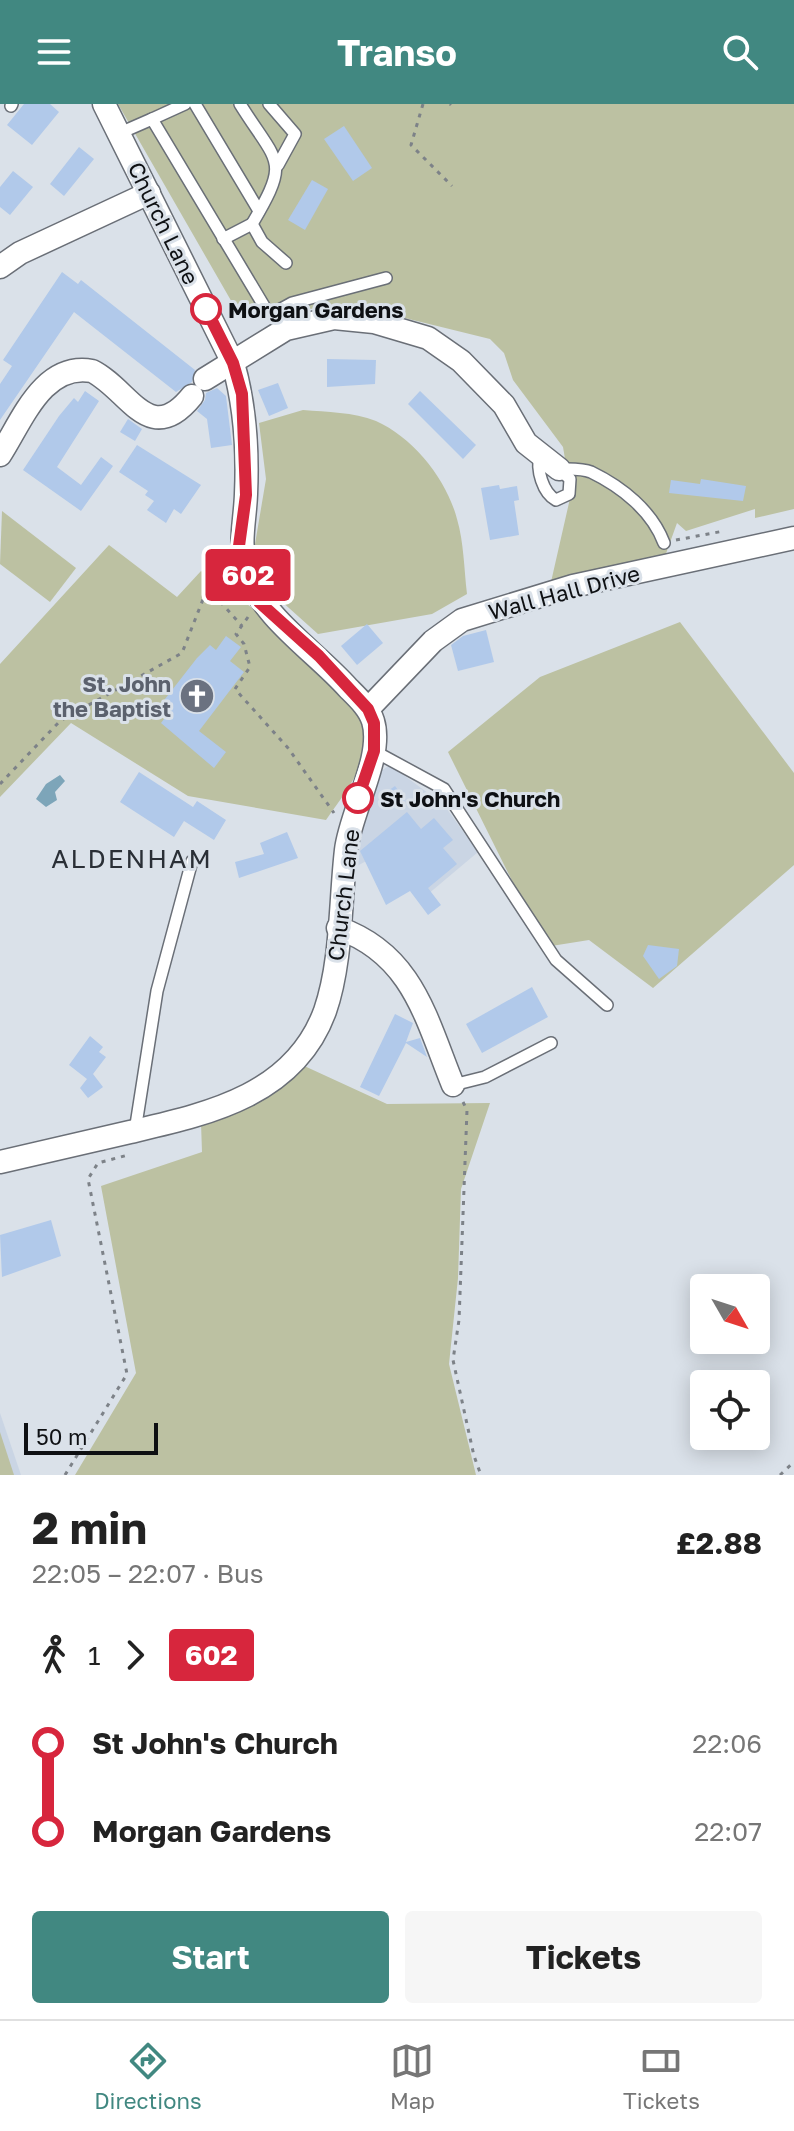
<!DOCTYPE html>
<html lang="en">
<head>
<meta charset="utf-8">
<style>
  body { margin:0; font-family:"Golos Text",sans-serif; background:#f6f6f6; color:#222; height:100vh; display:flex; flex-direction:column; font-size:30px; white-space:nowrap }
  * { box-sizing:border-box; margin:0 }
  p { font-size:26px; color:#767676 }
  .icon { flex:none; width:44px; height:44px; fill:none; stroke:currentColor; stroke-width:2; stroke-linecap:round; stroke-linejoin:round }
  .map { position:relative; height:1371px; overflow:hidden }
  .sheet { display:flex; flex-direction:column; background:#fff; flex:1 }
  .sheet>* { flex:none }
  .badge { padding:0 16px; border-radius:6px; font-size:28px; line-height:52px }
  .needle { width:52px; rotate:129deg }
  .controls { position:absolute; left:690px; top:1170px; display:grid; gap:16px }
  .controls a { display:grid; place-items:center; width:80px; height:80px; border-radius:8px; background:#fff; box-shadow:0 4px 20px #0003; font-size:40px }
  .scale { position:absolute; left:24px; bottom:20px; width:134px; box-sizing:border-box; padding-left:8px; border:4px solid #0e1013; border-top:0; font-size:22px; line-height:28px; white-space:nowrap; color:#0e1013; -webkit-text-stroke:6px #dae1e9; paint-order:stroke }
  .map>.badge { position:absolute; translate:-50% -50%; box-shadow:0 0 0 4px #fff }
  .legs { display:flex; align-items:center; gap:12px; height:88px; padding:0 32px; font-size:26px }
  .legs p { margin-inline-start:auto }
  .overview { display:flex; align-items:center; justify-content:space-between; height:136px; padding:0 32px }
  h1 { font-size:44px; font-weight:700; line-height:60px }
  .cta { display:flex; gap:16px; margin-top:auto; padding:16px 32px }
  .cta a { flex:1; height:92px; border-radius:8px; background:#418881; color:#fff; font-size:32px; font-weight:700; line-height:92px; text-align:center }
  .cta a+a { background:#f6f6f6; color:#222 }
  ul { padding:0 32px; list-style:none }
  li { display:flex; align-items:center; gap:28px; height:88px; font-size:30px }
  li i { display:grid; place-items:center; width:12px; height:100%; margin:0 10px; background:currentColor }
  li i::after { content:''; width:20px; height:20px; margin:-10px; border:6px solid; border-radius:50%; background:#fff }
  li p { margin-inline-start:auto }
  li:first-child i { background:linear-gradient(#0000 50%,currentColor 0) }
  li:last-child i { background:linear-gradient(currentColor 50%,#0000 0) }
  header { display:flex; justify-content:space-between; align-items:center; height:104px; padding:0 32px; background:#418881; color:#fff; font-size:36px; font-weight:700 }
  .tabs { display:flex; justify-content:space-around; align-items:center; height:112px; border-top:2px solid #e0e0e0; background:#fff; font-size:22px; color:#767676 }
  .tabs a { display:grid; justify-items:center; gap:4px }
  .tabs .selected { color:#418881 }
  .map>svg:first-child { display:block }
</style>
</head>
<body>
<header><svg class="icon" aria-label="menu" viewBox="0 0 24 24"><path d="M4 6h16M4 12h16M4 18h16"/></svg>Transo<svg class="icon" aria-label="search" viewBox="0 0 24 24"><circle cx="10" cy="10" r="6"/><path d="M15 15l6 6"/></svg></header>
<div class="map">
<svg width="794" height="1371" viewBox="0 0 794 1371">
  <rect width="100%" height="100%" fill="#dae1e9"/>
  <g fill="#cad5e4">
    <path d="M390 661 444 701 478 748 421 796 383 748 357 762 355 746 381 667Z"/>
    <path d="M0 1309 21 1371H0Z"/>
  </g>
  <g fill="#bcc1a2">
    <path d="M118 0H794V405L755 414V405L686 427 677 419 663 458 551 478 571 390 563 343 513 276 504 249 490 235 348 200 241 214Z"/>
    <path d="M303 306C327 308 353 308 376 317 414 334 447 376 457 415 464 439 464 465 467 490L432 510 318 530 270 487 256 465 254 446 266 375 259 319Z"/>
    <path d="M2 407 76 464 50 498 0 460Z"/>
    <path d="M109 441 177 493 201 467C240 496 372 582 367 634 364 667 344 690 326 716L188 692 71 619 0 693V560Z"/>
    <path d="M680 518 794 669V761L653 884 589 836 545 843 448 648 540 573Z"/>
    <path d="M300 960 387 1000 490 999 461 1085 458 1174 449 1260 476 1371H75L136 1269 101 1082 202 1048 201 1019Z"/>
    <path d="M0 1328 14 1371H0Z"/>
  </g>
  <path fill="#7da5b9" d="M60 671 65 677 55 688 57 696 46 703 36 695 46 680Z"/>
  <g fill="#b1c9ea">
    <path d="M24 0H50L59 8 32 41 7 21Z"/>
    <path d="M344 22 372 64 353 77 324 35Z"/>
    <path d="M79 43 94 55 64 92 50 80Z"/>
    <path d="M13 67 33 83 10 111 0 103V83Z"/>
    <path d="M312 76 328 85 305 126 288 116Z"/>
    <path d="M62 168 78 180 81 176 195 266 192 278 176 288 74 208 0 316V280L12 262 3 256Z"/>
    <path d="M327 255 376 256 375 280 327 283Z"/>
    <path d="M278 279 288 304 269 312 258 286Z"/>
    <path d="M217 284 226 292 232 341 211 344 207 315 197 307 205 296 206 289Z"/>
    <path d="M85 287 99 297 57 363 81 381 101 353 113 362 81 407 23 366 59 312 74 294 78 298Z"/>
    <path d="M420 287 476 341 463 355 408 300Z"/>
    <path d="M128 315 142 325 135 337 120 328Z"/>
    <path d="M137 341 201 381 181 410 174 405 166 419 147 406 154 397 145 391 148 387 119 368Z"/>
    <path d="M701 375 746 382 743 397 669 389 671 376 700 380Z"/>
    <path d="M499 381 500 385 517 382 519 396 514 397 519 431 490 436 481 384Z"/>
    <path d="M367 520 383 539 357 561 341 542Z"/>
    <path d="M486 526 494 558 458 567 451 541 463 532Z"/>
    <path d="M226 532 241 543 230 557 244 568 199 627 226 648 214 664 161 619 167 611 158 604 197 554 210 541 216 546Z"/>
    <path d="M139 668 193 703 197 697 226 716 214 736 184 717 174 733 120 698Z"/>
    <path d="M395 682 405 696 393 705 382 691Z"/>
    <path d="M407 708 421 725 434 714 453 736 443 744 457 760 428 784 441 801 428 811 410 787 386 801 360 747Z"/>
    <path d="M287 728 298 754 239 774 235 758 264 750 260 739Z"/>
    <path d="M648 841 679 845 677 862 659 875 643 852Z"/>
    <path d="M532 883 548 913 482 949 466 920Z"/>
    <path d="M395 910 413 919 406 938 420 934 427 953 406 939 379 992 360 983Z"/>
    <path d="M90 932 103 943 99 948 106 953 93 970 103 983 88 994 80 984 87 975 69 961Z"/>
    <path d="M51 1116 61 1152 2 1173 0 1131Z"/>
  </g>
  <g fill="none" stroke-linecap="round" stroke-linejoin="round">
    <g stroke="#6a6f77" stroke-width="14">
      <g id="lane">
        <path d="M195 0 259 107"/>
        <path d="M240 0C278 61 291 54 252 120"/>
        <path d="M269 0 295 30 278 61"/>
        <path d="M11 2 12 0"/>
        <path d="M152 15 185 0"/>
        <path d="M120 29 152 15 267 207 272 210 292 199 386 174"/>
        <path d="M223 135 252 120 262 138 286 159"/>
        <path d="M540 351C536 366 543 389 556 396L569 390 570 375 559 365"/>
        <path d="M559 365C569 365 582 364 591 368 622 383 652 407 664 439"/>
        <path d="M239 442 219 468 252 493"/>
        <path d="M374 647 444 685 556 856 607 901"/>
        <path d="M453 981 485 973 551 939"/>
        <path d="M135 1027 157 887 192 757"/>
      </g>
    </g>
    <g stroke="#6a6f77" stroke-width="25">
      <g id="street">
        <path d="M0 163 20 149 149 89"/>
        <path d="M205 275 286 225 334 214 374 218 428 234 461 257 504 301 526 339 559 365"/>
        <path d="M0 351C22 317 43 258 92 267 129 285 149 345 192 292"/>
        <path d="M368 605 433 537 462 516 573 482 794 434"/>
        <path d="M338 824C413 850 426 915 453 981"/>
        <path d="M0 1058C43 1048 86 1038 130 1028 207 1010 294 992 325 907 342 858 340 798 346 746 350 709 384 652 373 617 369 604 358 594 348 584 316 548 261 513 247 467 238 439 245 419 246 390 248 346 245 301 233 259L104 0"/>
      </g>
    </g>
    <g stroke="#7d8288" stroke-width="3" stroke-dasharray="4 6" stroke-linecap="butt">
      <path d="M423 0 411 41 452 82"/>
      <path d="M450 0 451 1"/>
      <path d="M676 436 724 427"/>
      <path d="M207 483 242 522"/>
      <path d="M248 513 236 530 244 540 250 563 235 585 288 644 334 709"/>
      <path d="M0 680 60 617 182 549 209 480"/>
      <path d="M463 998 467 1006 459 1216 453 1256 474 1352 481 1371"/>
      <path d="M65 1371 127 1270 88 1075 98 1059 128 1051"/>
      <path d="M780 1371 794 1358"/>
    </g>
    <use href="#lane" stroke="#fff" stroke-width="11"/>
    <use href="#street" stroke="#fff" stroke-width="22"/>
  </g>
  <g fill="none" stroke-linecap="round" stroke-linejoin="round">
    <g stroke="#fff" stroke-width="18">
      <path id="line-1" d="M206 205 233 259 242 290 246 391 239 442 247 470 259 498 319 552 368 605 374 619V647L358 694"/>
    </g>
    <use href="#line-1" stroke="#d7263d" stroke-width="12"/>
  </g>
  <defs>
    <g id="church-disc" transform="scale(1.8)"><circle r="9.5" fill="#6b7280" stroke="#dae1e9"/><path d="M-1.2-6h2.4v3.5h3.3v2.4h-3.3V6h-2.4V-.1h-3.3v-2.4h3.3Z" fill="#fff"/></g>
  </defs>
  <g fill-rule="evenodd">
    <use href="#church-disc" x="197" y="592"/>
  </g>
  <g fill="#fff" stroke="#d7263d" stroke-width="4">
    <circle cx="206" cy="205" r="14"/>
    <circle cx="358" cy="694" r="14"/>
  </g>
  <g text-anchor="middle" dominant-baseline="central" stroke-width="6" stroke-linejoin="round" paint-order="stroke">
    <g font-size="22" fill="#0e1013" stroke="#dae1e9">
      <text transform="translate(164 119) rotate(64)">Church Lane</text>
      <text transform="translate(564 488) rotate(-15)">Wall Hall Drive</text>
      <text transform="translate(343 791) rotate(-83)">Church Lane</text>
    </g>
    <g font-size="22" font-weight="bold" fill="#0e1013" stroke="#dae1e9" text-anchor="start">
      <text x="228" y="205">Morgan Gardens</text>
      <text x="380" y="694">St John's Church</text>
    </g>
    <g font-size="22" font-weight="bold" fill="#5b616d" stroke="#dae1e9" text-anchor="end">
      <text x="171" y="579">St. John<tspan x="171" dy="25">the Baptist</tspan></text>
    </g>
    <g font-size="26" letter-spacing="2" fill="#2a2f36" stroke="#dae1e9">
      <text x="132" y="754">ALDENHAM</text>
    </g>
  </g>
</svg>
<div class="controls">
<a><svg class="needle" viewBox="-14 -14 28 28"><path d="M0-13l5 13h-10z" fill="#e53935"/><path d="M0 13l5-13h-10z" fill="#767676"/></svg></a>
<a><svg class="icon" aria-label="locate" viewBox="0 0 24 24"><circle cx="12" cy="12" r="6"/><path d="M12 2v4M12 18v4M2 12h4M18 12h4"/></svg></a>
</div>
<div class="scale">50 m</div>
<b class="badge" style="left:248px;top:471px;background:#d7263d;color:#fff">602</b>
</div>
<section class="sheet">
<div class="overview"><div><h1>2 min</h1><p>22:05 – 22:07 · Bus</p></div><b>£2.88</b></div>
<div class="legs"><svg class="icon" aria-label="walk" viewBox="0 0 24 24"><circle cx="13" cy="4" r="2"/><path d="M13 8l-2 6 4 7M11 14l-3 7M7 12l3-4h3l4 4"/></svg>1<svg class="icon" aria-label="forward" viewBox="0 0 24 24"><path d="M9 5l7 7-7 7"/></svg><b class="badge" style="background:#d7263d;color:#fff">602</b></div>
<ul>
<li><i style="color:#d7263d"></i><b>St John's Church</b><p>22:06</p></li>
<li><i style="color:#d7263d"></i><b>Morgan Gardens</b><p>22:07</p></li>
</ul>
<div class="cta"><a>Start</a><a>Tickets</a></div>
</section>
<nav class="tabs">
<a class="selected"><svg class="icon" aria-label="directions" viewBox="0 0 24 24"><path d="M12 3l9 9-9 9-9-9zM9 14v-3h6M13 9l2 2-2 2"/></svg>Directions</a>
<a><svg class="icon" aria-label="map" viewBox="0 0 24 24"><path d="M3 6l6-2 6 2 6-2v14l-6 2-6-2-6 2zM9 4v14M15 6v14"/></svg>Map</a>
<a><svg class="icon" aria-label="tickets" viewBox="0 0 24 24"><path d="M3 7h18v10H3zM15 7v10"/></svg>Tickets</a>
</nav>
</body>
</html>
